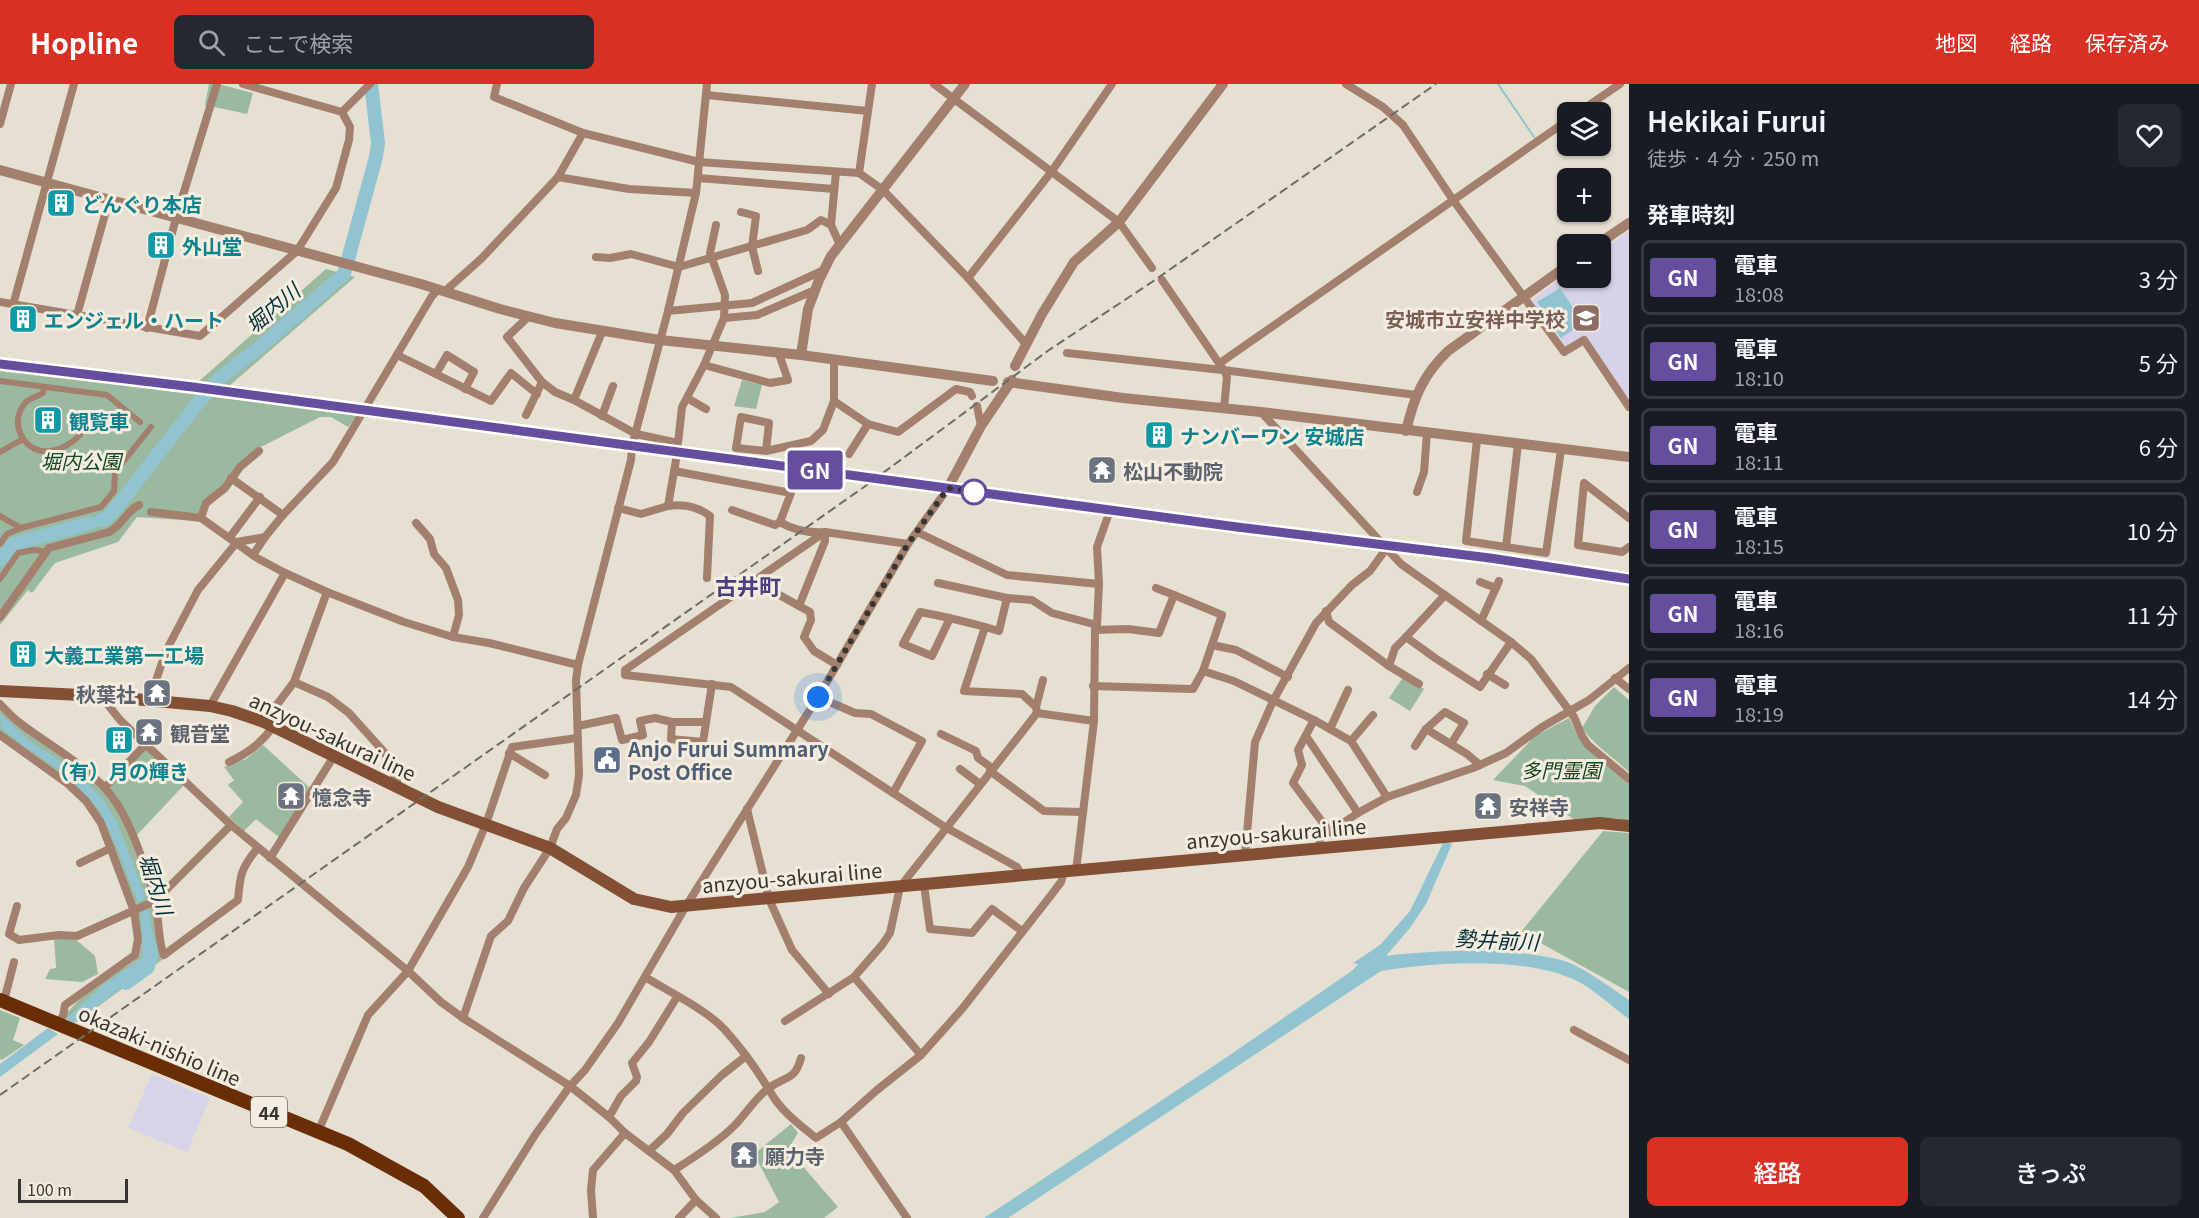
<!DOCTYPE html>
<html lang="ja">
<head>
<meta charset="utf-8">
<style>
  body { margin:0; font-family:Georgia,"Noto Sans JP",serif; background:#242831; color:#f1f3f6; height:100vh; display:flex; flex-direction:column; font-size:22px; white-space:nowrap }
  * { box-sizing:border-box; margin:0 }
  p { font-size:20px; color:#9ea1a6 }
  .icon { flex:none; width:33px; height:33px; fill:none; stroke:currentColor; stroke-width:2; stroke-linecap:round; stroke-linejoin:round }
  .map { position:relative; flex:1; overflow:hidden }
  .sheet { display:flex; flex-direction:column; background:#171b24; width:570px }
  .sheet>* { flex:none }
  .badge { padding:0 12px; border-radius:4px; font-size:21px; line-height:39px }
  .fabs { position:absolute; left:1557px; top:18px; display:grid; gap:12px }
  .fabs a { display:grid; place-items:center; width:54px; height:54px; border-radius:9px; background:#171b24; box-shadow:0 2px 4px #0004; font-size:30px }
  .scale { position:absolute; left:18px; bottom:15px; width:110px; box-sizing:border-box; padding-left:6px; border:3px solid #37352f; border-top:0; font-size:16px; line-height:21px; white-space:nowrap; color:#37352f; -webkit-text-stroke:4px #f4eddf; paint-order:stroke }
  .you { position:absolute; width:30px; height:30px; margin:-15px; border:4px solid #fff; border-radius:50%; background:#1a73e8; box-shadow:0 0 0 9px #1a73e833 }
  .map>.badge { position:absolute; translate:-50% -50%; box-shadow:0 0 0 3px #fff }
  h2 { padding:0 18px; font-size:22px; line-height:54px }
  .round { display:grid; place-items:center; flex:none; width:63px; height:63px; border-radius:9px; background:#242831 }
  .overview { display:flex; align-items:center; justify-content:space-between; height:102px; padding:0 18px }
  h1 { font-size:28px; font-weight:600; line-height:45px }
  .primary-button { display:flex; gap:12px; margin-top:auto; padding:12px 18px }
  .primary-button a { flex:1; height:69px; border-radius:9px; background:#d93025; color:#fff; font-size:24px; font-weight:600; line-height:69px; text-align:center }
  .primary-button a+a { background:#242831; color:#f1f3f6 }
  ul { padding:0; list-style:none }
  li { display:flex; align-items:center; gap:18px; height:75px; margin:0 12px 9px; padding:0 6px; border:3px solid #363941; border-radius:9px }
  li div { flex:1 }
  li b { display:block; font-size:22px }
  li em { font-style:normal }
  li .badge { min-width:66px; font-weight:700; text-align:center }
  header { display:flex; align-items:center; gap:36px; box-sizing:border-box; height:84px; padding:0 30px; background:#d93025; color:#fff }
  header strong { font-size:28px }
  nav { display:flex; gap:33px; margin-inline-start:auto; font-size:21px }
  .search { width:420px; height:54px; background:#242831; display:flex; align-items:center; gap:15px; box-sizing:border-box; padding:0 21px; border-radius:9px; color:#9ea1a6; font-size:22px }
  main { display:flex; flex:1; min-height:0 }
  .map>svg:first-child { display:block }
</style>
</head>
<body>
<header>
<strong>Hopline</strong>
<div class="search"><svg class="icon" aria-label="search" viewBox="0 0 24 24"><circle cx="10" cy="10" r="6"/><path d="M15 15l6 6"/></svg>ここで検索</div>
<nav><a>地図</a><a>経路</a><a>保存済み</a></nav>
</header>
<main>
<div class="map">
<svg width="1629" height="1134" viewBox="0 0 1629 1134">
  <rect width="100%" height="100%" fill="#e6e0d2"/>
  <path fill="#d7d3e9" d="M152 990 210 1014 187 1068 128 1044Z"/>
  <path fill="#d6d3e9" d="M1629 147V319L1585 252 1566 264 1530 217 1567 190 1568 194H1600L1601 167Z"/>
  <g fill="#9bb99f">
    <path d="M209 0H218L253 9 247 30 205 21Z"/>
    <path d="M326 185 355 193 228 303 197 299Z"/>
    <path d="M0 284 221 314 356 327 355 334 348 343 331 333H320L259 364 228 392 224 403 207 415 197 437 137 433 118 458 55 479 32 509 28 506 0 541Z"/>
    <path d="M742 296 762 301 756 325 734 322Z"/>
    <path d="M1404 592 1424 605 1410 627 1389 614Z"/>
    <path d="M1614 603 1629 616V688C1613 673 1595 662 1582 644L1595 622Z"/>
    <path d="M0 625C39 654 88 682 115 723 130 746 137 774 146 800 151 816 155 833 157 849 158 860 157 866 163 875L77 938 64 932 78 917 96 902 133 878 139 872 141 862 101 733 0 647Z"/>
    <path d="M1569 634 1581 658 1629 697V737L1616 734 1575 736 1525 702 1493 696 1535 652Z"/>
    <path d="M263 661 311 705 280 754 256 735 244 747 229 733 243 718 228 701 234 696 224 683 246 675Z"/>
    <path d="M145 663 185 700 136 752 110 705 111 701Z"/>
    <path d="M1603 747 1629 749V908L1521 848Z"/>
    <path d="M54 853H73L95 872 98 890 82 898 45 895 50 885 56 884Z"/>
    <path d="M0 926 20 934 13 956 24 961 2 976 0 975Z"/>
    <path d="M791 1040 798 1049 788 1065 838 1123 824 1134H730L765 1128 779 1118 754 1070Z"/>
  </g>
  <g fill="#91c4d0">
    <path d="M1560 204 1583 239 1561 254 1537 218Z"/>
    <path d="M0 630 31 658 77 688 102 714 117 738 146 814 138 819 118 766 100 727 65 690 24 662 1 644Z"/>
    <path d="M1444 757 1452 760 1426 820 1410 844 1386 872C1438 866 1511 863 1561 876 1579 880 1613 905 1629 916V935C1612 923 1595 906 1577 897 1527 872 1435 878 1381 887L1008 1134H984L1224 975 1353 886 1358 880 1353 879 1380 861 1410 827Z"/>
    <path d="M148 824 154 857 151 879 130 898 74 939 66 935 103 901 142 874 141 827Z"/>
    <path d="M48 944 58 950 0 993V980Z"/>
  </g>
  <g fill="none" stroke-linecap="round" stroke-linejoin="round">
    <path stroke="#91c4d0" stroke-width="2" d="M1498 0 1534 53"/>
    <g stroke="#91c4d0" stroke-width="14">
      <path d="M101 436 108 433 119 420 201 315 221 293 260 263 344 190 376 73 378 59 371 0"/>
      <path d="M0 476 14 460 90 439"/>
      <path d="M126 899 148 883 152 864"/>
    </g>
    <g stroke="#a37f6e" stroke-width="6">
      <path d="M0 297 107 311 140 338"/>
      <path d="M44 303 43 309C38 312 31 314 26 318 7 338 24 371 51 367 64 365 72 359 80 351"/>
      <path d="M0 368 23 355"/>
      <path d="M0 432 21 444"/>
      <path d="M0 460 7 450 21 444 101 423 114 407 115 388 151 343"/>
      <path d="M0 495 18 469 33 466 42 467"/>
    </g>
    <g stroke="#a37f6e" stroke-width="8">
      <path d="M497 0 494 13 583 49 699 78 859 89 883 106 968 194 1026 260"/>
      <path d="M934 0 1119 138 1152 184"/>
      <path d="M1346 0 1383 23 1403 41 1453 116 1564 268 1584 256 1629 323"/>
      <path d="M706 11 868 27"/>
      <path d="M342 28 370 0"/>
      <path d="M1579 28 1620 0"/>
      <path d="M0 40 11 0"/>
      <path d="M836 88 831 141 840 161"/>
      <path d="M859 89 872 0"/>
      <path d="M558 93 629 105 696 109"/>
      <path d="M698 94 834 105"/>
      <path d="M741 128 756 132 752 163 758 187"/>
      <path d="M596 173 610 174 631 170 679 183 807 146 821 136 831 141"/>
      <path d="M968 194 1052 87 1112 0"/>
      <path d="M1162 196 1225 288 1227 293 1224 324"/>
      <path d="M444 208 482 174 558 93 583 49"/>
      <path d="M0 218 200 252 297 167 336 104 349 56 350 43 342 28 243 0"/>
      <path d="M13 221 74 0"/>
      <path d="M668 227 752 219 824 186"/>
      <path d="M77 231 109 116"/>
      <path d="M528 233 507 253 542 298 555 308 574 316 636 350 678 359 682 323 704 281 724 234 725 211 710 169 716 141"/>
      <path d="M724 234 757 231 815 206"/>
      <path d="M147 244 176 134 217 0"/>
      <path d="M1067 269 1231 287 1416 311"/>
      <path d="M397 271 491 317 511 289 537 310"/>
      <path d="M834 276V317L868 340 898 348 956 305 970 308 972 312"/>
      <path d="M1220 279 1568 36"/>
      <path d="M704 281 770 299 788 296 779 270"/>
      <path d="M436 290 447 271 474 288 465 305"/>
      <path d="M687 314 706 325"/>
      <path d="M574 316 602 248"/>
      <path d="M977 322 981 342"/>
      <path d="M1261 328 1401 480 1511 558 1531 575 1574 633 1582 652 1588 661 1629 695"/>
      <path d="M526 331 542 298"/>
      <path d="M602 332 613 302"/>
      <path d="M1477 356 1466 457 1546 469 1561 366"/>
      <path d="M766 367 769 339 741 333 736 364 766 367 811 357 823 346 834 317"/>
      <path d="M849 370 868 340"/>
      <path d="M674 387 791 409 780 438 775 441 732 426"/>
      <path d="M231 394 283 431"/>
      <path d="M1417 408 1424 388 1427 349"/>
      <path d="M668 422C683 420 697 422 710 432L707 494"/>
      <path d="M618 424 641 430 668 422 676 376"/>
      <path d="M151 428 201 434 257 474 285 489 327 508 404 538 453 553 489 559 578 581"/>
      <path d="M201 434 206 419 225 404 240 383 259 367"/>
      <path d="M1629 434 1584 399 1578 461 1622 468 1629 463"/>
      <path d="M780 438C793 446 810 449 825 448V457L799 522"/>
      <path d="M416 439 430 455 434 470 446 484 458 516 459 531 453 553"/>
      <path d="M917 448 1007 491 1099 500"/>
      <path d="M230 453 260 413"/>
      <path d="M908 460 825 448 625 586V591L731 603 945 743 1017 783 1022 791"/>
      <path d="M1506 463 1518 360"/>
      <path d="M253 471 265 453"/>
      <path d="M756 498 810 528 811 536 804 553 814 567 837 581"/>
      <path d="M1480 498 1496 504"/>
      <path d="M938 499 1007 514 1032 516 1052 529 1097 541"/>
      <path d="M1156 504 1174 511"/>
      <path d="M1445 511 1406 553 1435 574 1480 603 1511 558"/>
      <path d="M1326 527 1329 538 1389 582 1395 564 1406 553"/>
      <path d="M0 533 49 464 109 448C122 442 126 427 139 421"/>
      <path d="M950 534 932 572 903 560 920 528C942 532 963 537 985 543L964 607 1022 610 1036 623 1037 629"/>
      <path d="M1481 537 1499 497"/>
      <path d="M985 543 999 547 1007 514"/>
      <path d="M1095 546 1128 545 1159 549 1174 511 1222 531 1203 587"/>
      <path d="M1212 561 1236 566 1288 593"/>
      <path d="M1389 582 1419 600"/>
      <path d="M1487 590 1505 601"/>
      <path d="M1615 594 1629 605"/>
      <path d="M294 598 328 613 349 629 385 669 400 705"/>
      <path d="M1093 602 1193 605 1203 587 1234 597 1314 636 1351 657 1387 713"/>
      <path d="M101 612 120 636 231 741 408 887 441 918 463 934 570 1002 609 1033 625 1049 674 1086C695 1073 717 1059 734 1042 746 1030 756 1013 769 1004 785 992 795 997 801 974"/>
      <path d="M818 613 855 629 871 630 922 657 893 709"/>
      <path d="M149 617 166 567 198 506 237 458 265 453 283 431 333 378 432 212 438 206"/>
      <path d="M0 620C6 626 13 634 20 639 56 667 101 687 123 730 137 756 147 788 155 816 159 831 158 859 164 871L238 816C240 791 241 785 256 766"/>
      <path d="M210 622 285 489"/>
      <path d="M1036 623 1043 596"/>
      <path d="M1314 636 1298 666 1302 681 1293 699 1329 747"/>
      <path d="M264 638 294 598 327 508"/>
      <path d="M672 638 671 655 703 658 712 600"/>
      <path d="M578 642 616 634 622 656 643 651 640 637 655 634 672 638H705"/>
      <path d="M1330 645 1348 606"/>
      <path d="M1426 645 1467 670 1480 681"/>
      <path d="M941 650 976 667 978 674 992 684"/>
      <path d="M0 651 68 700 86 717 101 739 134 827 138 855 135 871 65 921 63 932 57 939"/>
      <path d="M1306 652 1358 729"/>
      <path d="M1351 657 1373 631"/>
      <path d="M1415 662 1426 645 1445 628 1464 639 1451 660"/>
      <path d="M509 669 545 691"/>
      <path d="M229 678C248 669 260 660 273 643"/>
      <path d="M960 685 980 700"/>
      <path d="M990 687 1044 727 1083 728"/>
      <path d="M105 703 146 660"/>
      <path d="M747 725 769 815 792 866 829 910"/>
      <path d="M1321 764 1319 755 1358 729 1387 713 1473 684 1506 669 1542 643 1589 616 1629 584"/>
      <path d="M1245 772 1255 658 1273 617 1316 539 1352 501 1370 487 1386 465"/>
      <path d="M270 774 334 672"/>
      <path d="M80 779 111 764"/>
      <path d="M1076 787 1094 637 1095 546 1097 541 1099 500 1097 463 1108 432"/>
      <path d="M924 801 930 845 972 849 992 825 1022 847"/>
      <path d="M17 822 9 850 19 856 59 851 77 852 155 817 231 741"/>
      <path d="M645 893C668 907 707 926 725 946 742 965 758 987 771 1009 781 1027 800 1041 816 1054L841 1038 877 1006 921 971 962 925 1052 810 1061 798 1064 788"/>
      <path d="M854 893 921 971"/>
      <path d="M4 917 14 878"/>
      <path d="M463 934 491 852 508 837 524 804 550 764 557 745 566 734 576 711 579 691 576 596 578 581 631 376 632 362 668 227 696 109 707 0"/>
      <path d="M785 937 854 893 882 861 890 849 900 803 1037 629 1094 637"/>
      <path d="M1574 946 1629 976"/>
      <path d="M609 1033 621 1012 636 997 637 993 632 979 649 958 677 913"/>
      <path d="M841 1038 907 1134"/>
      <path d="M318 1048 368 931 408 887 468 783 486 740 512 663 577 654"/>
      <path d="M649 1067 667 1050 683 1029 722 991 746 972"/>
      <path d="M674 1086 696 1116 716 1134"/>
      <path d="M483 1134 535 1051 570 1002 585 986 618 939 686 822 818 613 908 460 948 404"/>
      <path d="M593 1134 591 1106 593 1086 625 1049"/>
      <path d="M679 1134 696 1116"/>
    </g>
    <g stroke="#a37f6e" stroke-width="10">
      <path d="M0 86 421 200 500 225 555 239 660 256 801 271 993 297"/>
      <path d="M1598 160 1629 139"/>
      <path d="M801 271 808 225 819 196 831 172 965 0"/>
      <path d="M1015 282 1042 230 1074 178 1119 138 1223 0"/>
      <path d="M1008 298 1123 314 1261 328 1629 373"/>
      <path d="M1406 347C1414 313 1423 291 1448 267L1568 181"/>
      <path d="M948 404 981 342 1012 296"/>
    </g>
    <path stroke="#835036" stroke-width="12" d="M0 607 101 612 210 622 232 627 264 638 438 723 550 764 634 815 671 823 1600 739 1629 742"/>
    <path stroke="#6a2e07" stroke-width="14" d="M0 916 348 1060 424 1102 458 1134"/>
    <g stroke="#6e6b63" stroke-width="2" stroke-dasharray="9 4.5" stroke-linecap="butt">
      <path d="M0 280 193 303 1237 443 1490 474 1629 495"/>
      <path d="M0 1011 864 403 1049 266 1152 198 1436 0"/>
    </g>
  </g>
  <g fill="none" stroke-linecap="round" stroke-linejoin="round">
    <g stroke="#fff" stroke-width="14">
      <path id="line" d="M0 280 193 303 1237 443 1490 474 1629 495"/>
    </g>
    <use href="#line" stroke="#654e9e" stroke-width="9"/>
    <path stroke="#37352f" stroke-width="6" stroke-dasharray="0 10.8" d="M818 613 908 460 948 404 974 408"/>
  </g>
  <defs>
    <g id="building-square" transform="scale(1.5)"><rect x="-9" y="-9" width="18" height="18" rx="4" fill="#0f9aa8" stroke="#f4eddf"/><path d="M-4-6H4V6H1V3H-1V6H-4ZM-2.5-4.3h1.7v1.8h-1.7ZM.8-4.3h1.7v1.8H.8ZM-2.5-1h1.7V.8h-1.7ZM.8-1h1.7V.8H.8Z" fill="#fff"/></g>
    <g id="school-square" transform="scale(1.5)"><rect x="-9" y="-9" width="18" height="18" rx="4" fill="#8d6e63" stroke="#f4eddf"/><path d="M0-5L7-2L0 1L-7-2ZM-4 1L0 2.5L4 1V4Q0 6-4 4Z" fill="#fff"/></g>
    <g id="temple-square" transform="scale(1.5)"><rect x="-9" y="-9" width="18" height="18" rx="4" fill="#6b7280" stroke="#f4eddf"/><path d="M0-6L5-2H3V0L6.5 2.5H4V6H1.5V3h-3V6H-4V2.5H-6.5L-3 0V-2H-5Z" fill="#fff"/></g>
    <g id="civic-square" transform="scale(1.5)"><rect x="-9" y="-9" width="18" height="18" rx="4" fill="#5c6f8a" stroke="#f4eddf"/><path d="M-.6-6.5H3V-4.5H.6V-3L4-1V1h2V6H-6V1h2V-1L-.6-3ZM-1.2 2.5V6h2.4V2.5Z" fill="#fff"/></g>
  </defs>
  <g fill-rule="evenodd">
    <use href="#building-square" x="61" y="119"/>
    <use href="#building-square" x="161" y="161"/>
    <use href="#school-square" x="1586" y="234"/>
    <use href="#building-square" x="23" y="235"/>
    <use href="#building-square" x="48" y="336"/>
    <use href="#building-square" x="1159" y="351"/>
    <use href="#temple-square" x="1102" y="386"/>
    <use href="#building-square" x="23" y="570"/>
    <use href="#temple-square" x="157" y="609"/>
    <use href="#temple-square" x="149" y="648"/>
    <use href="#building-square" x="119" y="656"/>
    <use href="#civic-square" x="607" y="676"/>
    <use href="#temple-square" x="291" y="712"/>
    <use href="#temple-square" x="1488" y="722"/>
    <use href="#temple-square" x="744" y="1071"/>
  </g>
  <circle fill="#fff" stroke="#654e9e" stroke-width="3" cx="974" cy="408" r="12"/>
  <g text-anchor="middle" dominant-baseline="central" stroke-width="6" stroke-linejoin="round" paint-order="stroke">
    <rect fill="#f4eddf" stroke="#706c64" stroke-width="1.5" x="251" y="1013" width="36" height="30" rx="4.5"/>
    <g font-size="18" font-weight="bold" fill="#37352f">
      <text x="269" y="1028">44</text>
    </g>
    <g font-size="20" font-weight="bold" fill="#0d838f" stroke="#f4eddf" text-anchor="start">
      <text x="82" y="119">どんぐり本店</text>
      <text x="182" y="161">外山堂</text>
      <text x="44" y="235">エンジェル・ハート</text>
      <text x="69" y="336">観覧車</text>
      <text x="1180" y="351">ナンバーワン 安城店</text>
      <text x="44" y="570">大義工業第一工場</text>
      <text x="119" y="686" text-anchor="middle">（有）月の輝き</text>
    </g>
    <g font-size="20" font-weight="bold" fill="#785e54" stroke="#f4eddf" text-anchor="end">
      <text x="1565" y="234">安城市立安祥中学校</text>
    </g>
    <g font-size="20" font-style="italic" fill="#104620" stroke="#f4eddf">
      <text x="81" y="376">堀内公園</text>
      <text x="1561" y="685">多門霊園</text>
    </g>
    <g font-size="20" font-weight="bold" fill="#5b616d" stroke="#f4eddf" text-anchor="start">
      <text x="1123" y="386">松山不動院</text>
      <text x="136" y="609" text-anchor="end">秋葉社</text>
      <text x="170" y="648">観音堂</text>
      <text x="312" y="712">憶念寺</text>
      <text x="1509" y="722">安祥寺</text>
      <text x="765" y="1071">願力寺</text>
    </g>
    <g font-size="20" fill="#37352f" stroke="#f4eddf">
      <text transform="translate(333 652) rotate(25)">anzyou-sakurai line</text>
      <text transform="translate(1276 749) rotate(-5)">anzyou-sakurai line</text>
      <text transform="translate(792 793) rotate(-5)">anzyou-sakurai line</text>
      <text transform="translate(160 961) rotate(23)">okazaki-nishio line</text>
    </g>
    <g font-size="20" font-weight="bold" fill="#4e5e75" stroke="#f4eddf" text-anchor="start">
      <text x="628" y="664">Anjo Furui Summary<tspan x="628" dy="23">Post Office</tspan></text>
    </g>
    <g font-size="21" font-style="italic" fill="#00303a" stroke="#f4eddf">
      <text transform="translate(272 223) rotate(-40)">堀内川</text>
      <text transform="translate(157 800) rotate(72)">堀内川</text>
      <text transform="translate(1497 855) rotate(3)">勢井前川</text>
    </g>
    <g font-size="22" font-weight="bold" fill="#4b407e" stroke="#f4eddf">
      <text x="748" y="501">古井町</text>
    </g>
  </g>
</svg>
<div class="fabs">
<a><svg class="icon" aria-label="layers" viewBox="0 0 24 24"><path d="M12 4l9 5-9 5-9-5zM3 14l9 5 9-5"/></svg></a>
<a>+</a>
<a>−</a>
</div>
<div class="scale">100 m</div>
<div class="you" style="left:818px;top:613px"></div>
<b class="badge" style="left:815px;top:386px;background:#654e9e;color:#fff">GN</b>
</div>
<section class="sheet">
<div class="overview"><div><h1>Hekikai Furui</h1><p>徒歩 · 4 分 · 250 m</p></div><a class="round"><svg class="icon" aria-label="heart" viewBox="0 0 24 24"><path d="M12 20l-8-8c-3-5 5-10 8-4 3-6 11-1 8 4z"/></svg></a></div>
<h2>発車時刻</h2>
<ul>
<li><span class="badge" style="background:#654e9e;color:#fff">GN</span><div><b>電車</b><p>18:08</p></div><em>3 分</em></li>
<li><span class="badge" style="background:#654e9e;color:#fff">GN</span><div><b>電車</b><p>18:10</p></div><em>5 分</em></li>
<li><span class="badge" style="background:#654e9e;color:#fff">GN</span><div><b>電車</b><p>18:11</p></div><em>6 分</em></li>
<li><span class="badge" style="background:#654e9e;color:#fff">GN</span><div><b>電車</b><p>18:15</p></div><em>10 分</em></li>
<li><span class="badge" style="background:#654e9e;color:#fff">GN</span><div><b>電車</b><p>18:16</p></div><em>11 分</em></li>
<li><span class="badge" style="background:#654e9e;color:#fff">GN</span><div><b>電車</b><p>18:19</p></div><em>14 分</em></li>
</ul>
<div class="primary-button"><a>経路</a><a>きっぷ</a></div>
</section>
</main>
</body>
</html>
